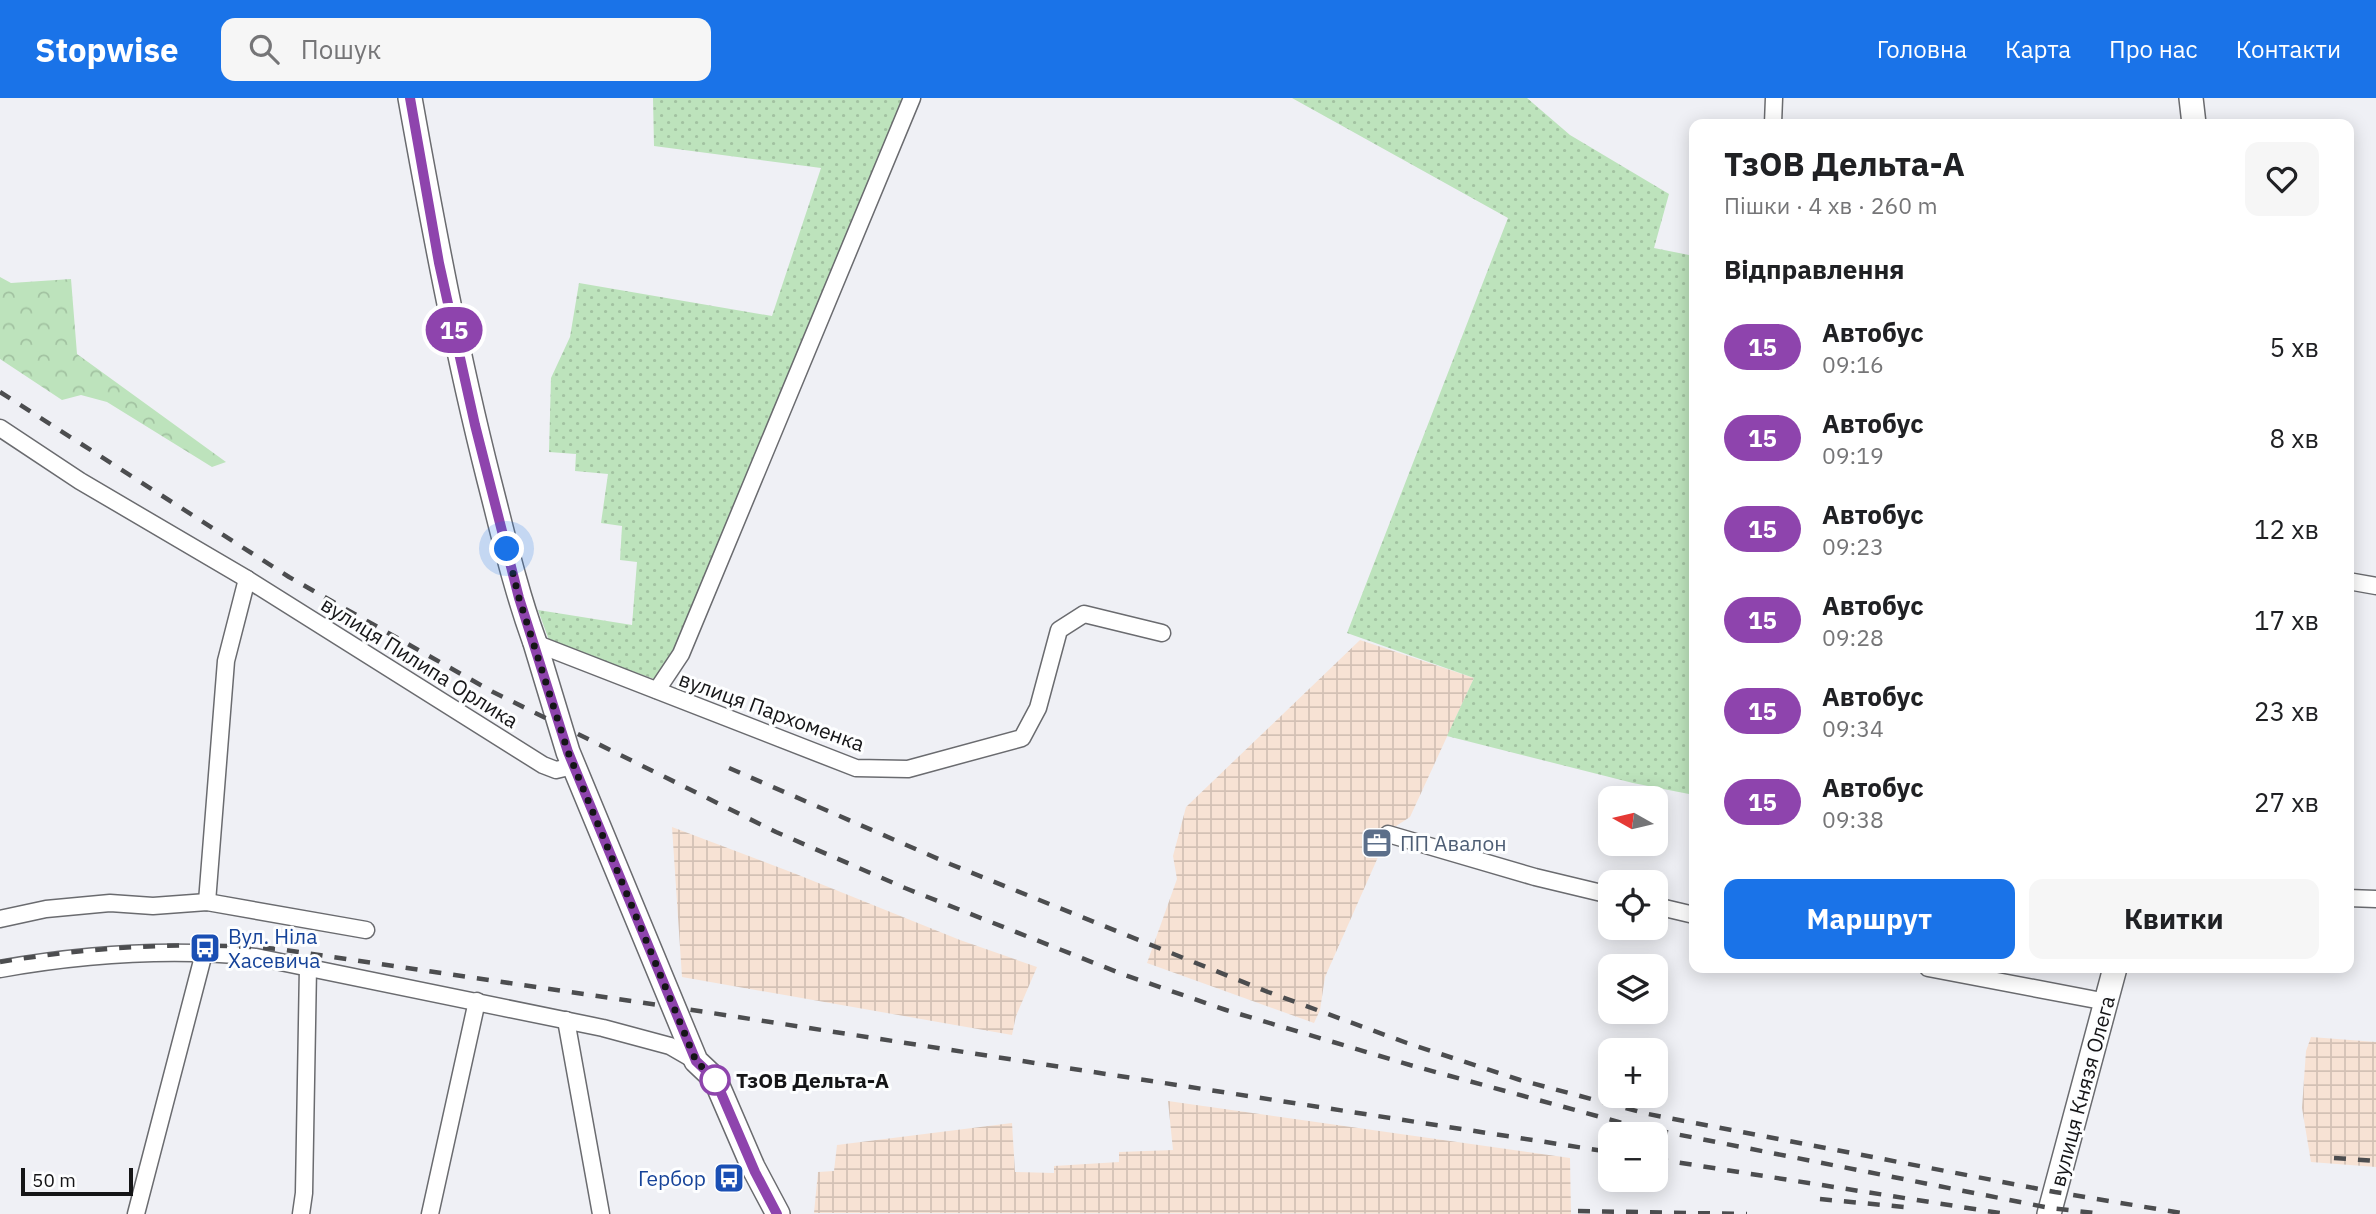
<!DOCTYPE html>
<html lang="uk">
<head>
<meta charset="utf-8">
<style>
  body { margin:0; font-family:"IBM Plex Sans",sans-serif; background:#f6f6f6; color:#202124; height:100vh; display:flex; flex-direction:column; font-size:26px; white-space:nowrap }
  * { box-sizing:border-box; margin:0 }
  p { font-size:23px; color:#757577 }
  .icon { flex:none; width:38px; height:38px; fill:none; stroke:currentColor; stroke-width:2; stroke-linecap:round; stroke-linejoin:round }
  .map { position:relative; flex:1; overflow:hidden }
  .panel { position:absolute; left:1689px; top:21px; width:665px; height:854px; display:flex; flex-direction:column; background:#fff; border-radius:14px; box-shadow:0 4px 18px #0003 }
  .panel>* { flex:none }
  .badge { padding:0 14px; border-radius:23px; font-size:24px; line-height:46px }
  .needle { width:46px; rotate:278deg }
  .fabs { position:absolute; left:1598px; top:688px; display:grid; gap:14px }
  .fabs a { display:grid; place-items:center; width:70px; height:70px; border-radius:14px; background:#fff; box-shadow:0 4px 18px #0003; font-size:35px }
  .scale { position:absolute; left:21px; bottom:18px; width:112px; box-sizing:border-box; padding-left:7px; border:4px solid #151517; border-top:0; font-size:19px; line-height:24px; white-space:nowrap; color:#151517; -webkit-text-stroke:5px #fdfeff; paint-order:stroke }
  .you { position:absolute; width:35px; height:35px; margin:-18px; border:5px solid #fff; border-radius:50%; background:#1a73e8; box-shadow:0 0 0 10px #1a73e833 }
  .map>.badge { position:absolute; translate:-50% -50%; box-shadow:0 0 0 4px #fff }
  h2 { padding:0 35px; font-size:26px; line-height:63px }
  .round { display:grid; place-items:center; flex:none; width:74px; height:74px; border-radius:14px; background:#f6f6f6 }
  .overview { display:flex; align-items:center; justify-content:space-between; height:119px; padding:0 35px }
  h1 { font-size:33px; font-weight:800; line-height:52px }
  .button { display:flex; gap:14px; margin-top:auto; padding:14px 35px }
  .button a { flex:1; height:80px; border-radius:14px; background:#1a73e8; color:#fff; font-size:28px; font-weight:800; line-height:80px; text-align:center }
  .button a+a { background:#f6f6f6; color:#202124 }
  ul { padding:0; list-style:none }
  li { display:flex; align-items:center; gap:21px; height:91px; padding:0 35px }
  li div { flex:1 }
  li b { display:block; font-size:26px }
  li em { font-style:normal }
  li .badge { min-width:77px; font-weight:700; text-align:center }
  header { display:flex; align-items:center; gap:42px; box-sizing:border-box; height:98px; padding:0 35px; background:#1a73e8; color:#fff }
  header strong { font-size:33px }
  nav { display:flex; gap:38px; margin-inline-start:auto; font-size:24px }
  .search { width:490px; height:63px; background:#f6f6f6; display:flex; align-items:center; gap:18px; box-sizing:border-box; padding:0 24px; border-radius:14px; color:#757577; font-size:26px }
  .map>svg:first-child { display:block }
</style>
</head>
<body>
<header>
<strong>Stopwise</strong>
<div class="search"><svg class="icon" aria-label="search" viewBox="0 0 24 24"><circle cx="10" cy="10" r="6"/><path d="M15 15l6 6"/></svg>Пошук</div>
<nav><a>Головна</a><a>Карта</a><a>Про нас</a><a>Контакти</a></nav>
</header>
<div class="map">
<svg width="2376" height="1116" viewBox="0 0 2376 1116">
  <defs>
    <pattern id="industrial-grid" width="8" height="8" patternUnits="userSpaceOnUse" patternTransform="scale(1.75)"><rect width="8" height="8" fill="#f7e2d4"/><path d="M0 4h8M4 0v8" fill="none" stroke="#d3c1b5"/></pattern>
    <pattern id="forest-crowns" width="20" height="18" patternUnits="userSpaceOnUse" patternTransform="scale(1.75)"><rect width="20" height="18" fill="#bde3bc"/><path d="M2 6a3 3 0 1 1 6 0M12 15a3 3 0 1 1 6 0" fill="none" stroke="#a2c2a1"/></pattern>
    <pattern id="garden-dots" width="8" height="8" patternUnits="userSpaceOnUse" patternTransform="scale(1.75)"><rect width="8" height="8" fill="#bde3bc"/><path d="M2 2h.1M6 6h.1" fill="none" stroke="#a2c2a1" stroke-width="1.8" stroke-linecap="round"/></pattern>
  </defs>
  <rect width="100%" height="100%" fill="#eff0f5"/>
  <g fill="url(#industrial-grid)">
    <path d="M1360 542 1474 580 1410 719 1390 732 1325 879 1320 912 1314 925 1147 865 1177 781 1173 758 1186 709Z"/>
    <path d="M672 729 796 776 960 842 1037 869 1016 918 1012 937 682 879Z"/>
    <path d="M2311 939 2376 944V1069L2311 1064 2302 1010 2306 953Z"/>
    <path d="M1168 1003 1570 1060 1571 1116 814 1115 818 1074 834 1073 837 1047 1012 1025 1015 1074 1054 1075V1068L1119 1064V1054L1173 1052Z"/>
  </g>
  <path fill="url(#forest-crowns)" d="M0 179 11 185 71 181 77 256 226 364 212 369 107 304 81 297 62 302 0 261Z"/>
  <g fill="url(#garden-dots)">
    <path d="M653 0H912L663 584 550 545 538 512 632 527 637 464 620 462 622 428 601 425 608 376 575 373 576 356 549 354 551 280 570 239 579 185 772 218 821 70 654 48Z"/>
    <path d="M1292 0H1527L1570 37 1669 96 1654 150 1694 158V697L1633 685 1447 638 1474 580 1347 535 1508 120Z"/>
  </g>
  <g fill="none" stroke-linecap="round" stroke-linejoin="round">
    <g stroke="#6a6b6f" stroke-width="19">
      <g id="street">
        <path d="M1773 26 1774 0"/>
        <path d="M0 330 80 383 247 481 543 667 556 672 573 668"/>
        <path d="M2348 483 2376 488"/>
        <path d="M534 542 535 545 856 670 908 671 1022 640 1038 610 1059 532 1084 516 1162 535"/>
        <path d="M657 592 681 556 912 0"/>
        <path d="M1388 736 1535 779 1610 797"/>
        <path d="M2348 800 2376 801"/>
        <path d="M207 804 226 563 247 481"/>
        <path d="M1656 808 1694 817"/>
        <path d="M0 821 46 811 110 805 153 808 207 804 366 832"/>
        <path d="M1928 870 2107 904"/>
        <path d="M0 871C85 856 170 850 256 859L603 930 670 948 696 963"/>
        <path d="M566 922 601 1116"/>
        <path d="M136 1116 204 855"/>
        <path d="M301 1116 304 1095 308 869"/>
        <path d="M430 1116 477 903"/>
      </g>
    </g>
    <g stroke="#6a6b6f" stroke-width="26">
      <g id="secondary">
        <path d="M410 0C433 128 457 256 489 382 503 436 515 490 534 542"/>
        <path d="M2191 0 2194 26"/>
        <path d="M535 545 568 654 696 963 715 981 753 1069 778 1116"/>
        <path d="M2049 1116 2115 870"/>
      </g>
    </g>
    <use href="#street" stroke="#fff" stroke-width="16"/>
    <use href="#secondary" stroke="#fff" stroke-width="23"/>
    <g stroke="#4c4d4f" stroke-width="4.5" stroke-dasharray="12 12" stroke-linecap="butt">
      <path d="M0 294 289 479 493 594 776 734 905 790 1122 876 1226 912 1410 967 1630 1027 2050 1110 2103 1116"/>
      <path d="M729 670 950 766 1268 894 1407 945 1520 982 1648 1016 2055 1094 2187 1116"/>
      <path d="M0 864C92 849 185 843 279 851L712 915 1610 1054"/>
      <path d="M2334 1060 2376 1063"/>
      <path d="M1656 1061 2006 1116"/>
      <path d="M1820 1101 1904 1109"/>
      <path d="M1578 1113 1747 1116"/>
    </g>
  </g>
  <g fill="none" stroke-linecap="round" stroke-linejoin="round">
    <g stroke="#fff" stroke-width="16">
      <path id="line" d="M410 0 439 165 475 327 519 500 568 654 696 963 715 981 755 1074 777 1116"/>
    </g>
    <use href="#line" stroke="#8e44ad" stroke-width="10"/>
    <path stroke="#151517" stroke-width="7" stroke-dasharray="0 12.6" d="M507 451 519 500 568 654 696 963 715 982"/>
  </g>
  <defs>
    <g id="office-square" transform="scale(1.575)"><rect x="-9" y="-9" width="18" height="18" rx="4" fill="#5c6f8a" stroke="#fdfeff"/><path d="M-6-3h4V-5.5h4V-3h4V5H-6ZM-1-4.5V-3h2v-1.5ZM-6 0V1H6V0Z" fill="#fff"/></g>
    <g id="bus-square" transform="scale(1.575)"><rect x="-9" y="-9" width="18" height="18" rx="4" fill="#1a4fb4" stroke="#fdfeff"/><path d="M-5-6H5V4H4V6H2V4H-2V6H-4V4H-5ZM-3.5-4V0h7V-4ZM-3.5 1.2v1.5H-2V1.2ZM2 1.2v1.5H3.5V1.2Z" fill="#fff"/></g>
  </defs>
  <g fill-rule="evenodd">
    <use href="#office-square" x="1377" y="745"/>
    <use href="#bus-square" x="205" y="850"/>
    <use href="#bus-square" x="729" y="1080"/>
  </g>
  <circle fill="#fff" stroke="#8e44ad" stroke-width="3.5" cx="715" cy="982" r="14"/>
  <g text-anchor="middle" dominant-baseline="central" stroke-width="6" stroke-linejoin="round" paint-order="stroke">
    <g font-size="21" fill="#151517" stroke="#fdfeff">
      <text transform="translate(420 564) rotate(32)">вулиця Пилипа Орлика</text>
      <text transform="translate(772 613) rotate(20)">вулиця Пархоменка</text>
      <text transform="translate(2082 993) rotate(-75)">вулиця Князя Олега</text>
    </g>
    <g font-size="21" fill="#4e5e75" stroke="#fdfeff" text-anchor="start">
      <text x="1400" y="745">ПП Авалон</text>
    </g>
    <g font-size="21" fill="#164399" stroke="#fdfeff" text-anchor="start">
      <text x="228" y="838">Вул. Ніла<tspan x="228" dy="24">Хасевича</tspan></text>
      <text x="706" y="1080" text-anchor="end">Гербор</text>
    </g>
    <g font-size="21" font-weight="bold" fill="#151517" stroke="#fdfeff" text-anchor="start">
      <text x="736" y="982">ТзОВ Дельта-А</text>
    </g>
  </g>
</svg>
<div class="fabs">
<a><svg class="needle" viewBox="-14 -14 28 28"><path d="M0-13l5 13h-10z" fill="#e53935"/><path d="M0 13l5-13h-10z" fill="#757577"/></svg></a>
<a><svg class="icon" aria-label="locate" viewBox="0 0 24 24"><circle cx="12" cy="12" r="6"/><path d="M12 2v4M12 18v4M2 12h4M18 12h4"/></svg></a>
<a><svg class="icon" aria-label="layers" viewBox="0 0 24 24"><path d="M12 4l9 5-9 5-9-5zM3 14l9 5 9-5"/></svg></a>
<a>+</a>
<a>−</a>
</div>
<div class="scale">50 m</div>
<div class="you" style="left:507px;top:451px"></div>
<b class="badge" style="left:454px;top:232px;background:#8e44ad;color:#fff">15</b>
<section class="panel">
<div class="overview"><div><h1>ТзОВ Дельта-А</h1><p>Пішки · 4 хв · 260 m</p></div><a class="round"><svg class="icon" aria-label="heart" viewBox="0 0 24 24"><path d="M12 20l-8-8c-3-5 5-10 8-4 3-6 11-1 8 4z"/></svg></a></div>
<h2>Відправлення</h2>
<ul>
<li><span class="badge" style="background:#8e44ad;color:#fff">15</span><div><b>Автобус</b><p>09:16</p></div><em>5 хв</em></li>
<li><span class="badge" style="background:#8e44ad;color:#fff">15</span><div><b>Автобус</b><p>09:19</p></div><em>8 хв</em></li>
<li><span class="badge" style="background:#8e44ad;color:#fff">15</span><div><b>Автобус</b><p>09:23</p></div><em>12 хв</em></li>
<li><span class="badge" style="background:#8e44ad;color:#fff">15</span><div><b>Автобус</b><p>09:28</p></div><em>17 хв</em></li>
<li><span class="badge" style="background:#8e44ad;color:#fff">15</span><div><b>Автобус</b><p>09:34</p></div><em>23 хв</em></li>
<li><span class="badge" style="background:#8e44ad;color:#fff">15</span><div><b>Автобус</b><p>09:38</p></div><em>27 хв</em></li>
</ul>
<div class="button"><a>Маршрут</a><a>Квитки</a></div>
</section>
</div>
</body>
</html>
